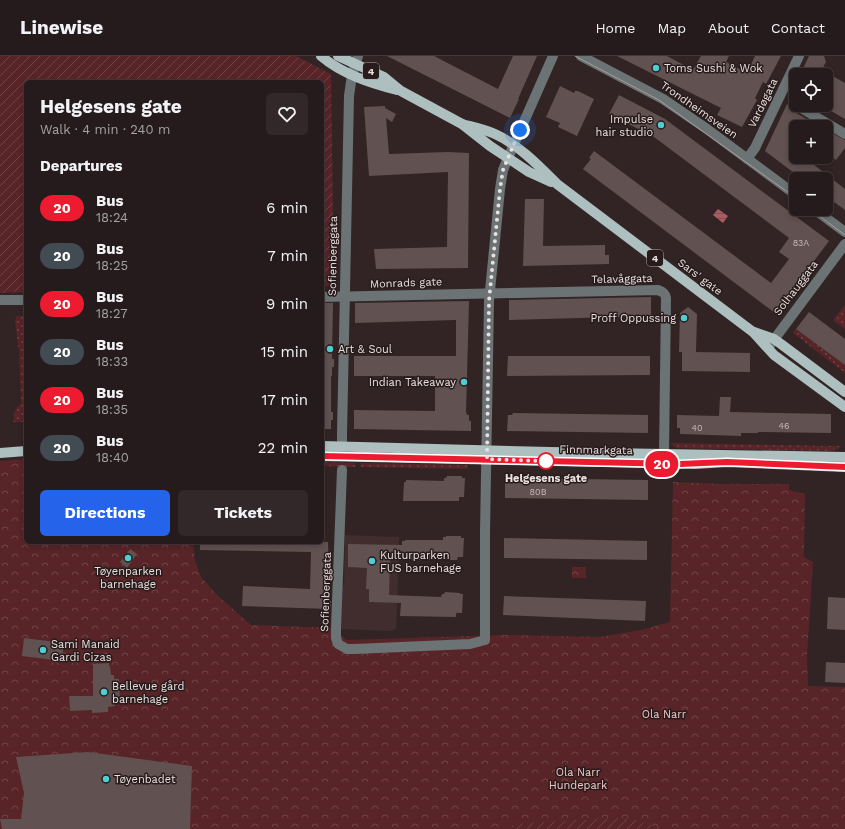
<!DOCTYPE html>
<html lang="en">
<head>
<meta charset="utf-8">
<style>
  body { margin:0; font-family:"Work Sans",sans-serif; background:#322829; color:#f1f3f6; height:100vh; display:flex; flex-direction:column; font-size:15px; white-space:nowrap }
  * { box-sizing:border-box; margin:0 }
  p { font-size:13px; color:#a4a1a3 }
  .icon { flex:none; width:22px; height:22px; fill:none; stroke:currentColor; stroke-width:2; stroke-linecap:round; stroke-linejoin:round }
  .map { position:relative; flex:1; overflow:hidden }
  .details { position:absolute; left:24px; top:24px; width:300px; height:464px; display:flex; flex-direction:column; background:#261b1c; border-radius:6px; box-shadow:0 2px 6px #0003,0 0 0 1px #42393b }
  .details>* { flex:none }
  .badge { padding:0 8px; border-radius:13px; font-size:14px; line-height:26px }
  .controls { position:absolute; left:789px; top:12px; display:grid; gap:8px }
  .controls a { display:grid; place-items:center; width:44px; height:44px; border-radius:6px; background:#261b1c; box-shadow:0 2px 6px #0003,0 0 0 1px #42393b; font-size:20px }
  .you { position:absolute; width:20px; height:20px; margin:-10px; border:3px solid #fff; border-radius:50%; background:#1a73e8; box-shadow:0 0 0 6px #1a73e833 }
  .map>.badge { position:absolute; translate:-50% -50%; box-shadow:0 0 0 2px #fff }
  h2 { padding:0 16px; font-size:15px; line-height:36px }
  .round { display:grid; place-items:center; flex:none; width:42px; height:42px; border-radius:6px; background:#322829 }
  .headline { display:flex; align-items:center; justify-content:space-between; height:68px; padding:0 16px }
  h1 { font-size:19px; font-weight:700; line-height:30px }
  .button { display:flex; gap:8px; margin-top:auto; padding:8px 16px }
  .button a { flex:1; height:46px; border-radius:6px; background:#2563eb; color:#fff; font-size:16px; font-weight:700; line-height:46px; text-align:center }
  .button a+a { background:#322829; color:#f1f3f6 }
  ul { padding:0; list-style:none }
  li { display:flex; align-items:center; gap:12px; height:48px; padding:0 16px }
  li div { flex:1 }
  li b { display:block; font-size:15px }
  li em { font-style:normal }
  li .badge { min-width:44px; font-weight:700; text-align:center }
  header { display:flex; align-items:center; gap:24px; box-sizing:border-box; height:56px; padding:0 20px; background:#261b1c; border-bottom:1px solid #42393b }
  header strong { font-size:19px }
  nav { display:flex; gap:22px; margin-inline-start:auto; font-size:14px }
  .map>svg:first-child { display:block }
</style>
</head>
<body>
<header>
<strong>Linewise</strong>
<nav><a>Home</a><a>Map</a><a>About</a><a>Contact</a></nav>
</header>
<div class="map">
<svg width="845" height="773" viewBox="0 0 845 773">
  <defs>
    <pattern id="grass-dots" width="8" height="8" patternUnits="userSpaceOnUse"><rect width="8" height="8" fill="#582428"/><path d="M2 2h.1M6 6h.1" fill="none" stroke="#704447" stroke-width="1.8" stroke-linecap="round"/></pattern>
    <pattern id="forest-crowns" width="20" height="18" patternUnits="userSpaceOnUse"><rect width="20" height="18" fill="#582428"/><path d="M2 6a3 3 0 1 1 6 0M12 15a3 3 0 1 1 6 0" fill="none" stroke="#704447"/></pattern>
    <pattern id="garden-furrows" width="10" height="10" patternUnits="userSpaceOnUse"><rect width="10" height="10" fill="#582428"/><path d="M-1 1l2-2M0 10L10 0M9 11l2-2" fill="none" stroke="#704447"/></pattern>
    <pattern id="water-rules" width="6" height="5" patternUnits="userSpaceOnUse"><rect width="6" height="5" fill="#ab5c60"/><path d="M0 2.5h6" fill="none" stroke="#7e5153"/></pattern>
  </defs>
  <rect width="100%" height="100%" fill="#322425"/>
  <path fill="#412d2e" d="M345 479 399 481 397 556 396 572 392 575 339 573 341 531 344 529Z"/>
  <g fill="url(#grass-dots)">
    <path d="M845 249V273L833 264Z"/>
    <path d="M17 260H26V366H13L15 355 21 347 19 296 15 265Z"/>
    <path d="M796 273 845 309V317L793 277Z"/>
    <path d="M670 387 830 390H841L838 393 830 395 676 392Z"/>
    <path d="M322 406 355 407V411L322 410Z"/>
    <path d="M360 407 467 409 468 413 361 411Z"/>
  </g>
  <g fill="url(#forest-crowns)">
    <path d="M26 403V486H193L195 505 201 521 218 540 251 569 333 572 346 584 502 579 600 581 641 574 670 566 673 426 722 428H789V434L805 438 804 501 813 506 807 600 808 630 845 631V773H0V405Z"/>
    <rect x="572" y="511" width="14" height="11"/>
  </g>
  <g fill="url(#garden-furrows)">
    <path d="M0 0H296L331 18 334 230H322V26H26V236L0 237Z"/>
    <path d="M619 762 635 764 663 773H514L512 768Z"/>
  </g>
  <path fill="url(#water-rules)" d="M718 153 728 160 723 167 713 159Z"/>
  <g fill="#615151">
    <path d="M387 0H434L498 33 513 0H537L518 43H519L510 62Z"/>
    <path d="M617 0H667L693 14 701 0H729L726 6 747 17 755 0H781L766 28 763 26 755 42 757 44 742 71 717 59 721 52Z"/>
    <path d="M809 0H824L826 6 819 19H800Z"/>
    <path d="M831 19 845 27V63L826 52V29Z"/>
    <path d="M560 30 574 37 575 35H578L594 43 577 80 558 71 560 67 546 61Z"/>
    <path d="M619 39 665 63 829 185 775 257 583 113 591 103 589 102 594 95 771 227 789 203 779 196 789 182 654 81 609 58Z"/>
    <path d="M787 48 793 55 820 71H796V101H804L845 133V154L826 140V123H802L765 95Z"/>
    <path d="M385 50V52L396 58 392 66 386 62 389 98 448 96 469 97 468 212 376 213 374 193 447 191 448 116 369 120 364 51Z"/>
    <path d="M826 74 845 84V92L836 104 826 97Z"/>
    <path d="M525 143H544L543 190 605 189V199H609V208L523 210Z"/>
    <path d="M651 241V260L509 264V244Z"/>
    <path d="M469 245 466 356 467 359H469V365H471V375L354 373V354L435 355V320H354V300H456V264L355 267V247Z"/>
    <path d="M322 247H333L332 300V303H334V311H332V320H331V356H333V364H331V373H322Z"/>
    <path d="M688 251 697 258 696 296 750 297V316L682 315V296H679L680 257Z"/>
    <path d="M809 256 845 283V309L796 273Z"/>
    <path d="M508 300H650V319L507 320Z"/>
    <path d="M720 341H731L730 356 831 358V377L758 376V377H741V380L680 378V372H677V359L719 360Z"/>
    <path d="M513 357 648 359V377L507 375 508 359H512Z"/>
    <path d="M447 420H462V422H465L464 441H459V445H403L404 426H406V424L444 425V422H446Z"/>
    <path d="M505 422 648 424V444L505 442Z"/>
    <path d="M446 480H461V482H464L463 501H458L457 504H390L389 539 441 541 442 538H444L445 536 460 537V538H463L462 557H456V561L400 560 401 547 369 546V533H366L367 512 348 511V488L402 489V485H405V484H443V481H446Z"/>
    <path d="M504 482 647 485V504L504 502Z"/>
    <path d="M200 486H328L329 520H327L326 545H331L330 553 242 550 243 530 310 533 311 496 200 494Z"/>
    <path d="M130 493 137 498 127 512 120 506Z"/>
    <path d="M504 540 646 545 645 565 503 559Z"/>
    <path d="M828 541 845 542V574L827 573Z"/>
    <path d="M24 582 64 587 62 605 22 600Z"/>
    <path d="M826 606 845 607V627L825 626Z"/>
    <path d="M109 607V610H110L111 619H114V623H119L120 645H115V650L108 651V656L92 657V654L70 655 69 640H93V608Z"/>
    <path d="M88 696 192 710 190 773H2L0 763H21L24 737 16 701Z"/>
  </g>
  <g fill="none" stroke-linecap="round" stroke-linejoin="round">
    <g stroke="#6b7374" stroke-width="10">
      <path d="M581 0 663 43 707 73 796 139"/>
      <path d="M796 49 845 78"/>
      <path d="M747 103 755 92 799 0"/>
      <path d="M814 153 845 176"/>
      <path d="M322 241 658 234C663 236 665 237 666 242L664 397"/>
      <path d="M0 244H26"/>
      <path d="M770 289 845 188"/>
      <path d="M338 398 342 390V378L349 40 352 19 358 0"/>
      <path d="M342 414 336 572V582L338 588 347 593H355L470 588 485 584V476L489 245 500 133 503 114 508 102 553 0"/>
    </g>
    <g stroke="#aebfc0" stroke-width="10">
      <path d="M321 0C342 18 370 27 397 34"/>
      <path d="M338 0 384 21 401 35 462 68 490 90 529 116 551 126"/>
      <path d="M462 68C473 71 484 73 495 78 519 89 539 110 557 128L753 276 774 299 845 351"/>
      <path d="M754 276 774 283 781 288 845 336"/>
      <path d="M322 390 550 396 845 401"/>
      <path d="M0 397 26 395"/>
      <path d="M322 400 695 408 727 406 845 411"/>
    </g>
    <g stroke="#a89c9d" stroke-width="1">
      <path d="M575 0 659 44 796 142"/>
      <path d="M810 153 845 179"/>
    </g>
  </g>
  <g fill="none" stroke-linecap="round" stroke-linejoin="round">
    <g stroke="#fff" stroke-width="9">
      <path id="line" d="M322 400 680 408 727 406 845 411"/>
    </g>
    <use href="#line" stroke="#ed1b2f" stroke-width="6"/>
    <path stroke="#eae0e0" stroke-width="4" stroke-dasharray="0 7.2" d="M520 74 508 102 503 114 500 133 489 245 487 403 546 405"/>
  </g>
  <g fill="#51ccd3" stroke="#281b1b" stroke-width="1.5">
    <circle cx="656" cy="12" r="4"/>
    <circle cx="661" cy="69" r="4"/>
    <circle cx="684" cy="262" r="4"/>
    <circle cx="330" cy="293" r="4"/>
    <circle cx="464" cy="326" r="4"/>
    <circle cx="128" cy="502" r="4"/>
    <circle cx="372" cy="505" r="4"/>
    <circle cx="43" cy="594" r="4"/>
    <circle cx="104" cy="636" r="4"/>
    <circle cx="106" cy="723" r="4"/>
  </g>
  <circle fill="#fff" stroke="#ed1b2f" stroke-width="2" cx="546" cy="405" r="8"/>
  <g text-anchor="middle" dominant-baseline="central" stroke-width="3" stroke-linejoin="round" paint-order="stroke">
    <g font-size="9" fill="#c8bcbc">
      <text x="801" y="187">83A</text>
      <text x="784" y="370">46</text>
      <text x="697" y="372">40</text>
      <text x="538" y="436">80B</text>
    </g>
    <g fill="#281b1b" stroke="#b0a5a5" stroke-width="1">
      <rect x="363" y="7" width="16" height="16" rx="3"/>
      <rect x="647" y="194" width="16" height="16" rx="3"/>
    </g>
    <g font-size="10" font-weight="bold" fill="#eae0e0">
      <text x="371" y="15">4</text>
      <text x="655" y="202">4</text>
    </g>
    <g font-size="11" fill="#eae0e0" stroke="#281b1b" text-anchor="start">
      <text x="664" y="12">Toms Sushi &amp; Wok</text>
      <text x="653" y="63" text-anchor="end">Impulse<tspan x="653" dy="13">hair studio</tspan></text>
      <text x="676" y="262" text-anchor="end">Proff Oppussing</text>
      <text x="338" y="293">Art &amp; Soul</text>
      <text x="456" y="326" text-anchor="end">Indian Takeaway</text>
      <text x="380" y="499">Kulturparken<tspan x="380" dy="13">FUS barnehage</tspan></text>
      <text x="128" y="515" text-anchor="middle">Tøyenparken<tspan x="128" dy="13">barnehage</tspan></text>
      <text x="51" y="588">Sami Manaid<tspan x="51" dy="13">Gardi Cizas</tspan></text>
      <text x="112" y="630">Bellevue gård<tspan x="112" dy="13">barnehage</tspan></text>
      <text x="114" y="723">Tøyenbadet</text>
    </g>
    <g font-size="11" fill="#eae0e0" stroke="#281b1b">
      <text transform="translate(763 47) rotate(-64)">Vardøgata</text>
      <text transform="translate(699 54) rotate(35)">Trondheimsveien</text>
      <text transform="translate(333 200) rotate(-89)">Sofienberggata</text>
      <text transform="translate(700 221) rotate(37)">Sars' gate</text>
      <text transform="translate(622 223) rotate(-1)">Telavåggata</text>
      <text transform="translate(406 227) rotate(-2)">Monrads gate</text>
      <text transform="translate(796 232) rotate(-53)">Solhauggata</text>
      <text transform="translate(596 394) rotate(1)">Finnmarkgata</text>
      <text transform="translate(326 536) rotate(-88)">Sofienberggata</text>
    </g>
    <g font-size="11" font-weight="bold" fill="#eae0e0" stroke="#281b1b">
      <text x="546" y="422">Helgesens gate</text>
    </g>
    <g font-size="11" fill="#f4c6c6" stroke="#281b1b">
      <text x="664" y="658">Ola Narr</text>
      <text x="578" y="716">Ola Narr<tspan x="578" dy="13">Hundepark</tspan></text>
    </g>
  </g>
</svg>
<div class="controls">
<a><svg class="icon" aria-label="locate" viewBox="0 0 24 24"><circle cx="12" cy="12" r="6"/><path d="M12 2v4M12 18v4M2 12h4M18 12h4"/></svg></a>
<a>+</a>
<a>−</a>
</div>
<div class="you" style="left:520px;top:74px"></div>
<b class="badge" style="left:662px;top:408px;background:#ed1b2f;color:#fff">20</b>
<section class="details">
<div class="headline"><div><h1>Helgesens gate</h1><p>Walk · 4 min · 240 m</p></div><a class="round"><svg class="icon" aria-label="heart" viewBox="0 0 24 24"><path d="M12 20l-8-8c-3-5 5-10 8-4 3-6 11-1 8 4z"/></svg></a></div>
<h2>Departures</h2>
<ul>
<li><span class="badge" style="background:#ed1b2f;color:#fff">20</span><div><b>Bus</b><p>18:24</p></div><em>6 min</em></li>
<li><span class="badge" style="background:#424a52;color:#fff">20</span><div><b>Bus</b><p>18:25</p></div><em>7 min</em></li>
<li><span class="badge" style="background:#ed1b2f;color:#fff">20</span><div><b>Bus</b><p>18:27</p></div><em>9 min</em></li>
<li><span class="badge" style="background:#424a52;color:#fff">20</span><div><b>Bus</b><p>18:33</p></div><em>15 min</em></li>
<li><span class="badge" style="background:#ed1b2f;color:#fff">20</span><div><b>Bus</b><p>18:35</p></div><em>17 min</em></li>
<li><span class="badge" style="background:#424a52;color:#fff">20</span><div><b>Bus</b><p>18:40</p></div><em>22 min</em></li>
</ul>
<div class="button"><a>Directions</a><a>Tickets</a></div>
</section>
</div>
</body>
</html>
